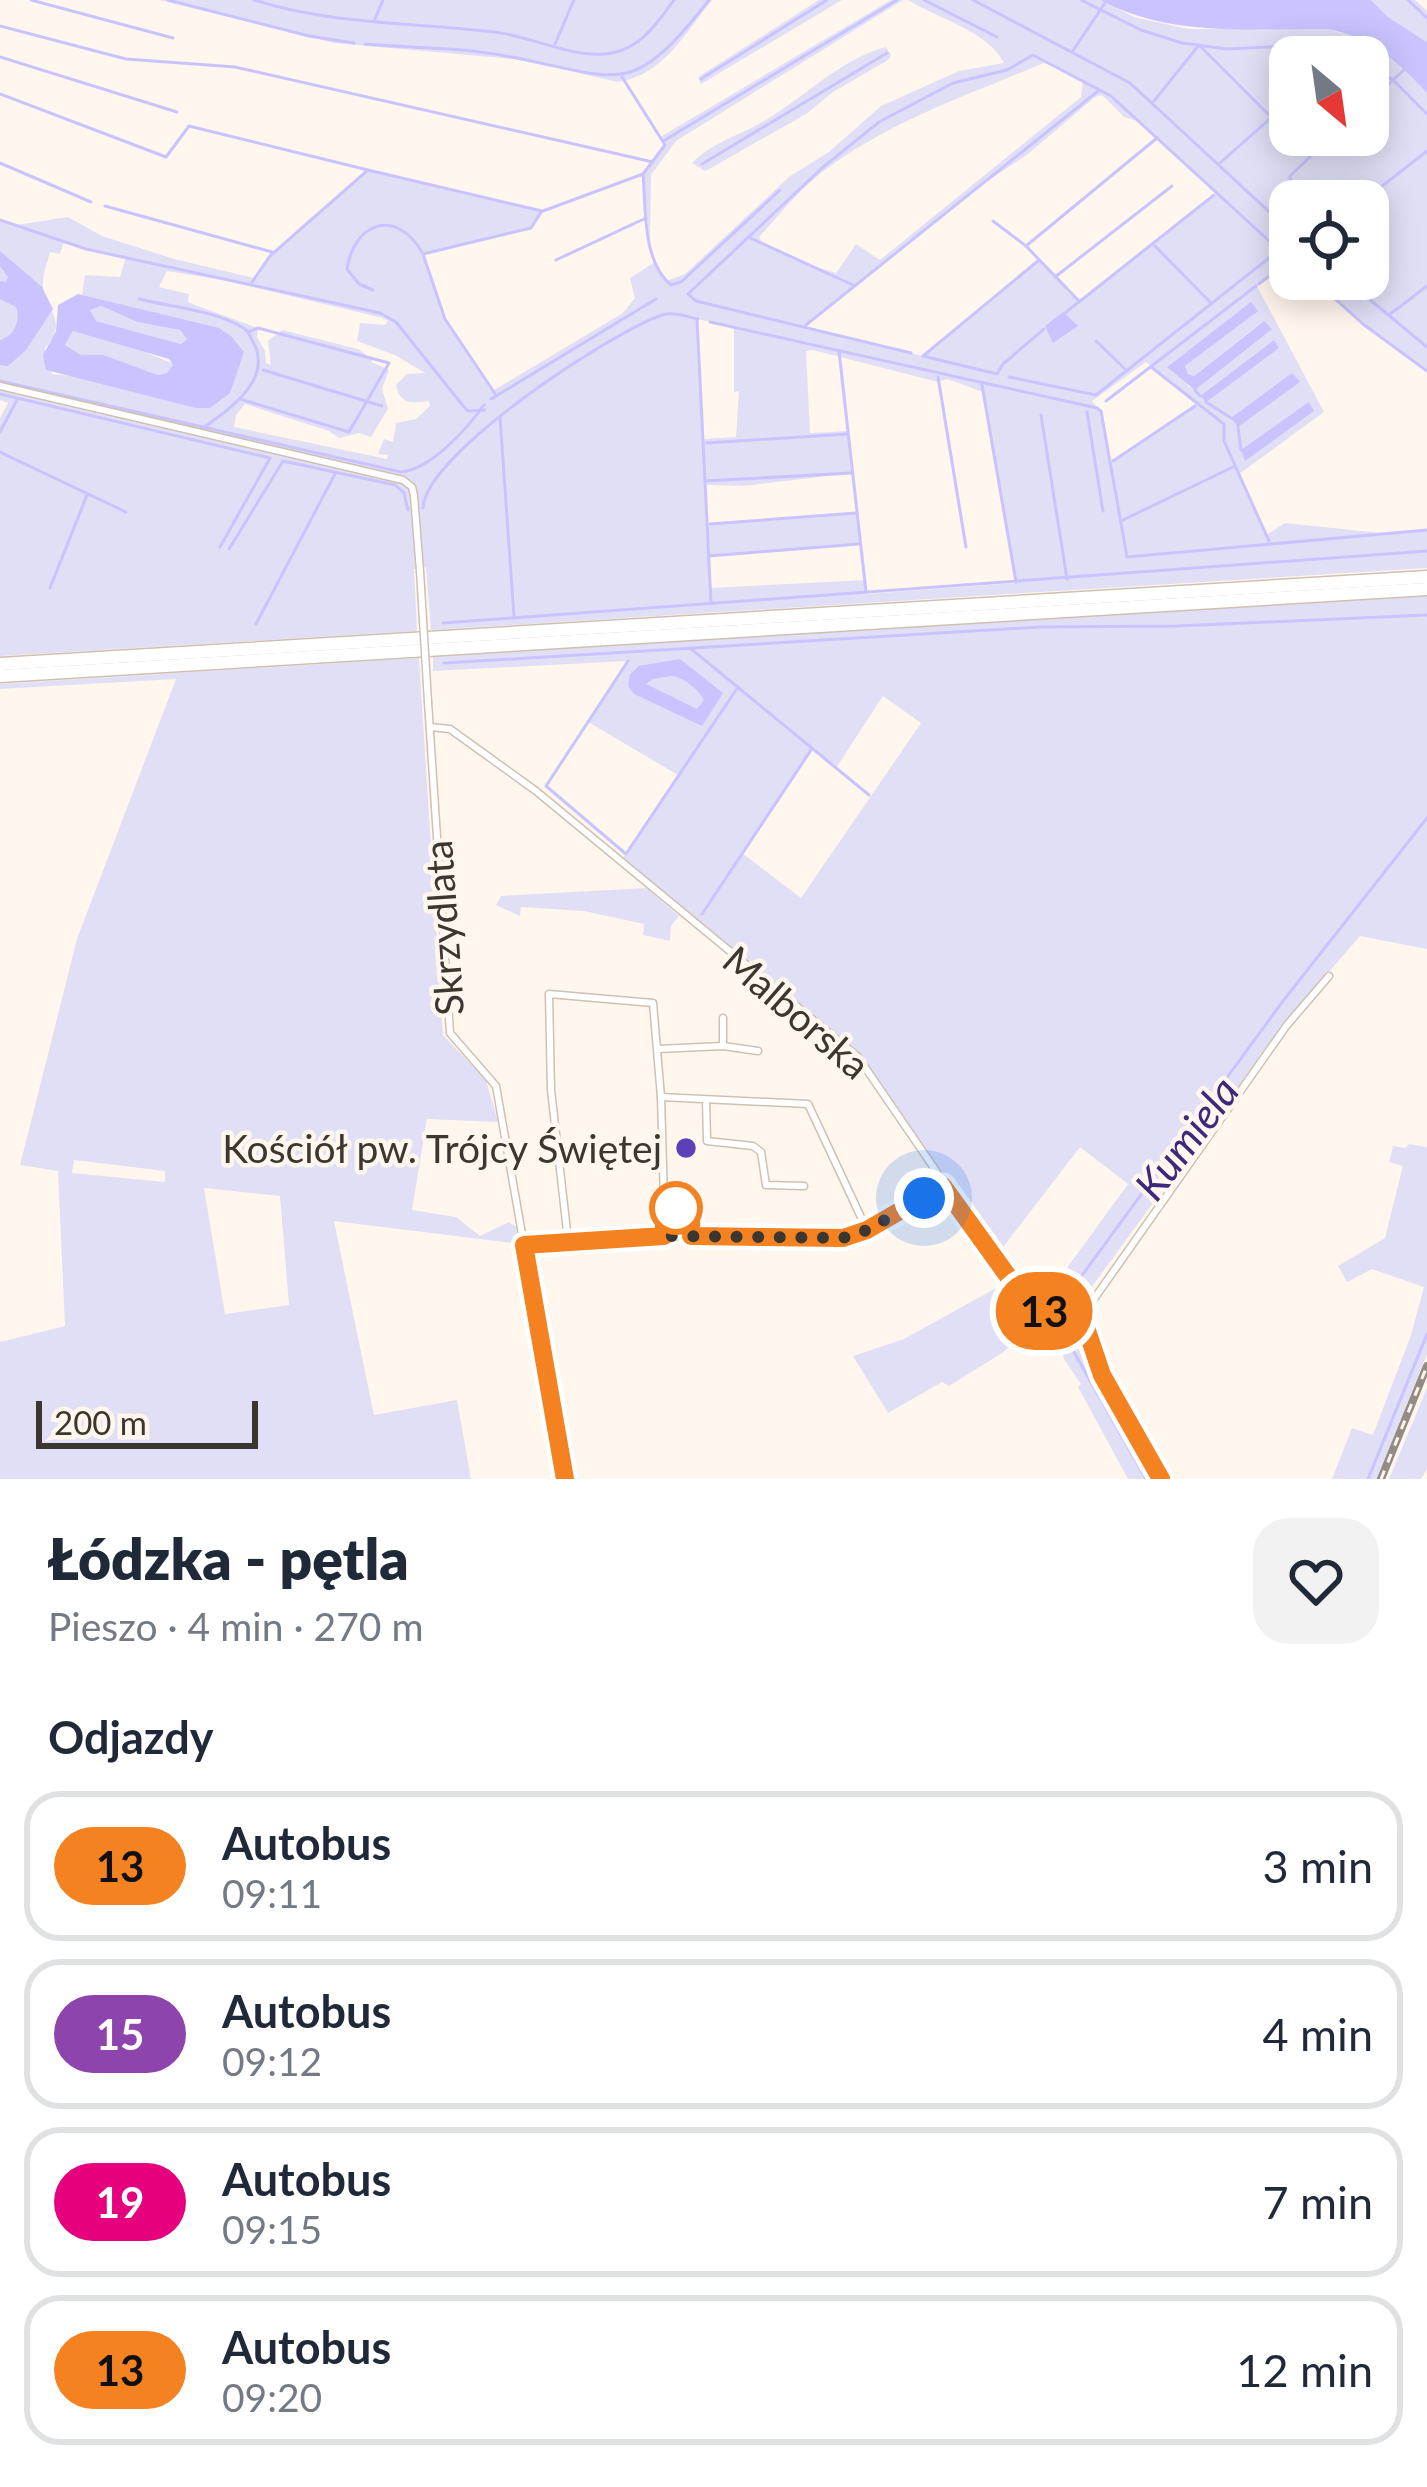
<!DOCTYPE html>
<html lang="pl">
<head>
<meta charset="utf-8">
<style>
  body { margin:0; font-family:Lato,sans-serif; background:#f2f2f3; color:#1f2937; height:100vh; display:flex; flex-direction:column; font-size:45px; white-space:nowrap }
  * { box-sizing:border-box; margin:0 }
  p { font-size:39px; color:#747a83 }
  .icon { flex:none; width:66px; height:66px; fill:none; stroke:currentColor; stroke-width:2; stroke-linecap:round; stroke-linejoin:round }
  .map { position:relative; height:1479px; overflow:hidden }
  .details { display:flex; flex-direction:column; background:#fff; flex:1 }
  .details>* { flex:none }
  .badge { padding:0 24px; border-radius:39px; font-size:42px; line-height:78px }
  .needle { width:78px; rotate:151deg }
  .tools { position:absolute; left:1269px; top:36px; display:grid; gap:24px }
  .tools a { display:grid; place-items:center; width:120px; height:120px; border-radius:24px; background:#fff; box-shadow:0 6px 30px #0003; font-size:60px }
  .scale { position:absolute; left:36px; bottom:30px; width:222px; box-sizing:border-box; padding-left:12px; border:6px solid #3b3630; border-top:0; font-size:33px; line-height:42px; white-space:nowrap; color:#3b3630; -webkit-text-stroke:9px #fff6ed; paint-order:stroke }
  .you { position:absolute; width:60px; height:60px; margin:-30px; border:9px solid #fff; border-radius:50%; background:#1a73e8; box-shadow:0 0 0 18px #1a73e833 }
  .map>.badge { position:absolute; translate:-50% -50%; box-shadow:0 0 0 6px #fff }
  h2 { padding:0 48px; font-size:45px; line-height:108px }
  .round { display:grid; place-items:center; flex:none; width:126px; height:126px; border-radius:36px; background:#f2f2f3 }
  .overview { display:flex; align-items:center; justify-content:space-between; height:204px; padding:0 48px }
  h1 { font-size:57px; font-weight:800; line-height:90px }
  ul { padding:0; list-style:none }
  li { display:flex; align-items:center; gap:36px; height:150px; margin:0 24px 18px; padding:0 24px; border:6px solid #e0e1e3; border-radius:36px }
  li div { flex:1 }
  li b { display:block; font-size:45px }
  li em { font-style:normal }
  li .badge { min-width:132px; font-weight:700; text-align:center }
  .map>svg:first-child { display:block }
</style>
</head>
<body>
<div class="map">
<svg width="1427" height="1479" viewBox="0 0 1427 1479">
  <rect width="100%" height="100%" fill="#fff6ed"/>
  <g fill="#e1dff6" fill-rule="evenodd">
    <path d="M159 0H712C686 32 662 77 617 82L524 60 334 43Z"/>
    <path d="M819 0H842L701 84 698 77Z"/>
    <path d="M891 0H903L676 141 651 175 650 244 643 174 664 145 662 136Z"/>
    <path d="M908 0H1100L1134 17 1188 29H1328L1367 40 1405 69 1427 93V371L1363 324 1313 279H1368V201H1290V259L1257 286 1324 412 1239 474 1266 535 1285 523 1380 533 1427 530V568L431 630 426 567 414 569 417 631 0 656V418L8 403 0 400V220L16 225 68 217 102 236 174 259 254 278 270 256 368 170 542 211 531 228 423 254 445 319 494 390 623 313 635 298 630 278 655 262 666 281 685 274 790 176 829 152 881 106 959 71 1004 63C989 32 939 19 908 0ZM1290 57H1368V135H1290ZM1046 62 1083 81 1081 97 880 260 856 244 836 273 794 260 761 241 759 237C779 215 802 187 825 170 891 120 971 94 1046 62ZM1102 95 1124 117 1141 122 1217 192 1080 301 1039 260 923 356 805 327 973 191 1028 154 1095 97ZM64 242 126 257 120 277 85 275 82 295 237 342 196 408 90 378 52 374 45 348C71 317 42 312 43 283 43 273 48 261 50 252L60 254ZM167 271 223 280 383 318 388 321 385 325 360 323 357 341 395 355 425 373 407 374 396 385C400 405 412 403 429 401L430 406 416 419 396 423 393 442 384 439 378 454 388 455 387 459 234 427 236 415 245 404 329 431 339 438 359 433 371 437 388 409 382 389 389 370 371 362 372 359 358 349 282 330 268 341 271 365 266 363 265 351 257 337 258 328 195 305 188 302 189 294 159 287ZM1251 303 1257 311 1185 366 1188 374 1194 376 1263 321 1189 387 1184 377 1168 366ZM698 319 734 328V392L739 391 736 437 703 439ZM1274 340 1278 348 1206 402 1200 396ZM813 350 938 382 947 379 983 392 1016 583 867 594 865 580 711 588 710 556 861 544 857 513 708 524 706 485 744 486 853 473 848 431 810 433 806 351ZM1146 362 1195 404 1111 462 1101 411 1092 401Z"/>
    <path d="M1371 0H1415L1427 11V42L1388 17Z"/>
    <path d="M886 47 891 55 888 60 833 92 806 114 711 168 705 171 692 163C710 144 735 137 757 125 800 102 839 59 886 47Z"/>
    <path d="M101 306 136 322 180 330 187 339 181 344 96 321 89 314 92 307Z"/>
    <path d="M73 331 115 340 174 364 167 373 158 375 103 356 81 355 65 345Z"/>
    <path d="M1427 596V949L1360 936 1284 1024 1077 1307 1043 1301 1128 1184 1080 1147 997 1255 861 1055 622 859 678 775 588 722 627 661 433 671V656ZM883 696 921 723 801 898 742 853 812 749 836 768Z"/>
    <path d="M419 658 443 1035 486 1080 498 1122 427 1119 412 1210 456 1217 480 1236 509 1222 516 1227 520 1244 334 1221 374 1415 457 1400 471 1479H0V1342L65 1326 58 1171 20 1165 77 939 176 679 0 689V684ZM74 1160 165 1171V1182L72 1173ZM204 1188 280 1196 289 1305 225 1314Z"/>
    <path d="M646 888 679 916 671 926 670 941 643 935 644 924 584 911 521 907 520 916 496 905 501 896Z"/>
    <path d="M1409 1144 1427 1147V1354L1377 1479H1332L1352 1428 1373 1435 1411 1335 1424 1287 1372 1269 1347 1282 1338 1266 1385 1238 1403 1166 1389 1162 1393 1146 1406 1148Z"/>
    <path d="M1005 1283 1018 1308 1037 1324 1002 1353 949 1386 942 1382 888 1413 853 1356 904 1339Z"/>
    <path d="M1054 1320H1071L1109 1404 1154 1479H1128L1078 1387 1081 1384 1064 1359Z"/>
    <path d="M1427 1388V1469L1421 1479H1389Z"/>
  </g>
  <g fill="#c9c4ff" fill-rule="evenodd">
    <path d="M1100 0H1371L1388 17 1427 42V93C1399 62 1370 37 1328 29 1249 28 1172 38 1100 0Z"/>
    <path d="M0 251 42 287 53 309 26 350 8 366 0 365V340C14 336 21 321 16 307L0 299V281L6 282 8 277 0 266Z"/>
    <path d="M78 294 219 328 231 336 244 352 230 393 210 408H196L46 370 43 355 56 331 58 305ZM101 306 137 322 180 330 187 339 181 344 96 321 90 310ZM73 331 169 359 173 365 167 373 158 375 103 355H81L65 345Z"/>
    <path d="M1251 302 1258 311 1185 366 1188 374 1194 376 1264 321 1272 329 1195 390 1167 367Z"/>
    <path d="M1063 312 1078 326 1053 343 1045 326Z"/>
    <path d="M1274 340 1279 348 1216 395 1206 402 1200 396Z"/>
    <path d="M1292 373 1300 382 1238 427 1231 418Z"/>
    <path d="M1309 402 1314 411 1245 461 1241 450Z"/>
    <path d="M680 659 723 693 702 726 634 694 628 686 630 674 639 666ZM671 676C683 677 698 689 704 700L697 709 646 684 653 679Z"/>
  </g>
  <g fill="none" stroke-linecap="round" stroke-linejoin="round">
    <g stroke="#c9c4ff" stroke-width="3">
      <path d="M31 0 173 38"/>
      <path d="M168 0 309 36 354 43"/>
      <path d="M254 0C332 25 413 22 494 32 532 36 574 60 612 53 642 47 657 23 674 0"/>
      <path d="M924 0 997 37"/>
      <path d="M973 0 1130 83 1290 231"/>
      <path d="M1081 0 1141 30 1182 43 1227 49 1285 46 1339 57"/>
      <path d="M1408 0 1427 18"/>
      <path d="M374 21 383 0"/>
      <path d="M0 26 126 59 235 67 653 162"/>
      <path d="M365 44C412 48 460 47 506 56 620 77 629 102 709 0"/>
      <path d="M555 44 574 0"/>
      <path d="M1072 52 1105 3"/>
      <path d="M0 57 177 112"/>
      <path d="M1368 65 1393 80 1427 114"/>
      <path d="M701 79 827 0"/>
      <path d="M0 94 166 157 189 126 368 170"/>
      <path d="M1154 101 1199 45 1271 117"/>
      <path d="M1368 103 1405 69"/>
      <path d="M665 140 897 0"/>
      <path d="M0 163 91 202"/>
      <path d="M1220 163 1290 101"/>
      <path d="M702 164 887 53"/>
      <path d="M643 174C646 208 642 261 671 285L681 282 780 190"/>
      <path d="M1307 201 1289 177 1333 135"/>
      <path d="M1363 201 1427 151"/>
      <path d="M105 206 272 252"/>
      <path d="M543 211 643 174 665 145 622 77"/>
      <path d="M0 220 86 249 380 313 396 322 464 407 468 411 485 410"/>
      <path d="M993 221 1026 246 1078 300"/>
      <path d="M748 237 853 285"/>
      <path d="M1026 246 1157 138"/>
      <path d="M1155 246 1211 303"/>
      <path d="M556 260 646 218"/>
      <path d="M1055 277 1172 186"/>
      <path d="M1313 279 1363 324 1427 371"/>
      <path d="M1345 279 1427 347"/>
      <path d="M252 282 270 256 368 170 542 211 531 228 423 254 445 319 496 395"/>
      <path d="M1259 284 1290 260"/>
      <path d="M373 290 359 284 347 269C354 222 396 208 422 252"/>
      <path d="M139 299C170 307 212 310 240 326 248 330 248 333 252 340 275 378 231 408 203 428"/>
      <path d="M1065 313 1214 195"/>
      <path d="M1389 315 1427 286"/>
      <path d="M697 319 711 603"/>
      <path d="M710 322 1097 408 1101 411 1127 557 1427 530"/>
      <path d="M806 325 1098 91"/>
      <path d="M1096 341 1125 369"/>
      <path d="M839 351 866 592"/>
      <path d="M911 353 696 301 688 294 822 168 879 122 953 83 1007 70 1033 55 1111 96 1279 250 1096 395 1009 377"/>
      <path d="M923 356 1039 260"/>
      <path d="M923 356 997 374 1003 364 1044 329"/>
      <path d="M1151 367 1224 424V441L1269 541"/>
      <path d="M263 370 382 406"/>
      <path d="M938 377 966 547"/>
      <path d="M0 381 401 472C431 469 467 429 484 405"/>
      <path d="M982 385 1016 582"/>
      <path d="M1195 390 1200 396"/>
      <path d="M0 394 270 458 220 547"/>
      <path d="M240 399 349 432 389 363 258 328 248 332"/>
      <path d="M491 399 656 299"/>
      <path d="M1106 401 1256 286"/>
      <path d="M1206 402 1231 418"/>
      <path d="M1087 412 1103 511"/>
      <path d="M1041 415 1067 579"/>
      <path d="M500 417 514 617"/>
      <path d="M1238 427 1241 450"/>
      <path d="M0 432 17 400"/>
      <path d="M707 443 847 434"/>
      <path d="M0 452 126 512"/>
      <path d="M1113 461 1195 406"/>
      <path d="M705 481 851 473"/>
      <path d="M423 508C425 454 610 333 662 315 674 311 687 317 698 319"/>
      <path d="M1123 520 1233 467"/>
      <path d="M710 524 856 513"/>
      <path d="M229 549 283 461 395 485 404 493 408 510"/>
      <path d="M709 556 859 544"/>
      <path d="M50 588 87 495"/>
      <path d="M443 623 1427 551"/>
      <path d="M256 624 336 472"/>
      <path d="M690 648 869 795"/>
      <path d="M628 661 546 786 626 854 738 687"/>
      <path d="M444 663 1040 627 1178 626 1427 615"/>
      <path d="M702 914 811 750"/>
      <path d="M1146 1479 1070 1345 1065 1311 1072 1289 1283 1001 1427 818"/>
      <path d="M1368 1479 1427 1334"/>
    </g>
    <g stroke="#cfc1b2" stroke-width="9">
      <g id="street">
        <path d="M0 386 403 480 412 487 414 496 420 571"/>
        <path d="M428 702 450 1033 496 1086 565 1479"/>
        <path d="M430 727 450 729 536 791 858 1057 1025 1301 1042 1310 1082 1316 1102 1375 1161 1479"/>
        <path d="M723 1046V1018"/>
        <path d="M658 1049 723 1046 758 1051"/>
        <path d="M661 1097 808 1104 867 1230"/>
        <path d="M706 1100 707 1141 753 1146 761 1152 766 1185 804 1186"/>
        <path d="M568 1240 551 1090 549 994 653 1003 661 1097 665 1236"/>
        <path d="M524 1245 634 1236 843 1238 867 1230 943 1186"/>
        <path d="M1082 1316 1287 1025 1329 976"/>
      </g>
    </g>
    <g stroke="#cfc1b2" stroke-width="15">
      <g id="highway">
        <path d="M0 664 1427 577"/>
        <path d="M0 676 1427 589"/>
      </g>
    </g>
    <use href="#street" stroke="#fff" stroke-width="6"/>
    <use href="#highway" stroke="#fff" stroke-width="12"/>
    <g stroke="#938c85" stroke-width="8">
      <path id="rail" d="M1381 1479 1427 1366"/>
    </g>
    <use href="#rail" stroke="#fff6ed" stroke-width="3" stroke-dasharray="9" stroke-linecap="butt"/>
    <g stroke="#cfc1b2" stroke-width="9" stroke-linecap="butt">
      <path id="street-bridge" d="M420 571 428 702"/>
    </g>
    <use href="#street-bridge" stroke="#fff" stroke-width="6"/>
  </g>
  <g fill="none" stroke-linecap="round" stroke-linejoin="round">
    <g stroke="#fff" stroke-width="27">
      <path id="line" d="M565 1479 524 1245 664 1236V1214L673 1208H685L691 1213V1236L843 1238 867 1230 943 1186 1028 1304 1082 1316 1102 1375 1161 1479"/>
    </g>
    <use href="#line" stroke="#f58220" stroke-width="18"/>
    <path stroke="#3b3630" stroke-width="12" stroke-dasharray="0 21.6" d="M676 1208 664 1214V1236L843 1238 867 1230 924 1198"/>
  </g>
  <circle fill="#5c40b8" stroke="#fff6ed" stroke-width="4.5" cx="686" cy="1148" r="12"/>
  <circle fill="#fff" stroke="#f58220" stroke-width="6" cx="676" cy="1208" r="24"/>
  <g text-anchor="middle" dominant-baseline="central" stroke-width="9" stroke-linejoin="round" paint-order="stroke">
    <g font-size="39" fill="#3b3630" stroke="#fff6ed">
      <text transform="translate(443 928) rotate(-94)">Skrzydlata</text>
      <text transform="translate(797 1012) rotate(41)">Malborska</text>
    </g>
    <g font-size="39" fill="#3b3630" stroke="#fff6ed" text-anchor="end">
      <text x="662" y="1148">Kościół pw. Trójcy Świętej</text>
    </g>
    <g font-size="42" font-style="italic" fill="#3c297b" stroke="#fff6ed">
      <text transform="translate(1186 1138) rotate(-53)">Kumiela</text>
    </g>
  </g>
</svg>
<div class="tools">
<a><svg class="needle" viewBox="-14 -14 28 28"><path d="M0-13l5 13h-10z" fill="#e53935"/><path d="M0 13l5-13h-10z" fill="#747a83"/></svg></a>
<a><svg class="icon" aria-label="locate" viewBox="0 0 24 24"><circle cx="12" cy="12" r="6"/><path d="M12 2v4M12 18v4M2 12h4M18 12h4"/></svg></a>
</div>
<div class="scale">200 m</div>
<div class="you" style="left:924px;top:1198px"></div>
<b class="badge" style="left:1044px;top:1311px;background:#f58220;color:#111">13</b>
</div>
<section class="details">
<div class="overview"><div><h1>Łódzka - pętla</h1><p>Pieszo · 4 min · 270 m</p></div><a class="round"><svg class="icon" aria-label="heart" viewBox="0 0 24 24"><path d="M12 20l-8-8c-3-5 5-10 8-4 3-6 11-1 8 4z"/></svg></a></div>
<h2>Odjazdy</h2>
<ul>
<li><span class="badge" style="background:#f58220;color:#111">13</span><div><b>Autobus</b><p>09:11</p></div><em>3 min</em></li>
<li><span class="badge" style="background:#8e44ad;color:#fff">15</span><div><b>Autobus</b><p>09:12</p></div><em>4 min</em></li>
<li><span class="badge" style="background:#e6007e;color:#fff">19</span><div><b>Autobus</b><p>09:15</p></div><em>7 min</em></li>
<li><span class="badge" style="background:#f58220;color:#111">13</span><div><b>Autobus</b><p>09:20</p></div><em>12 min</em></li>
</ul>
</section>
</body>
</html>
